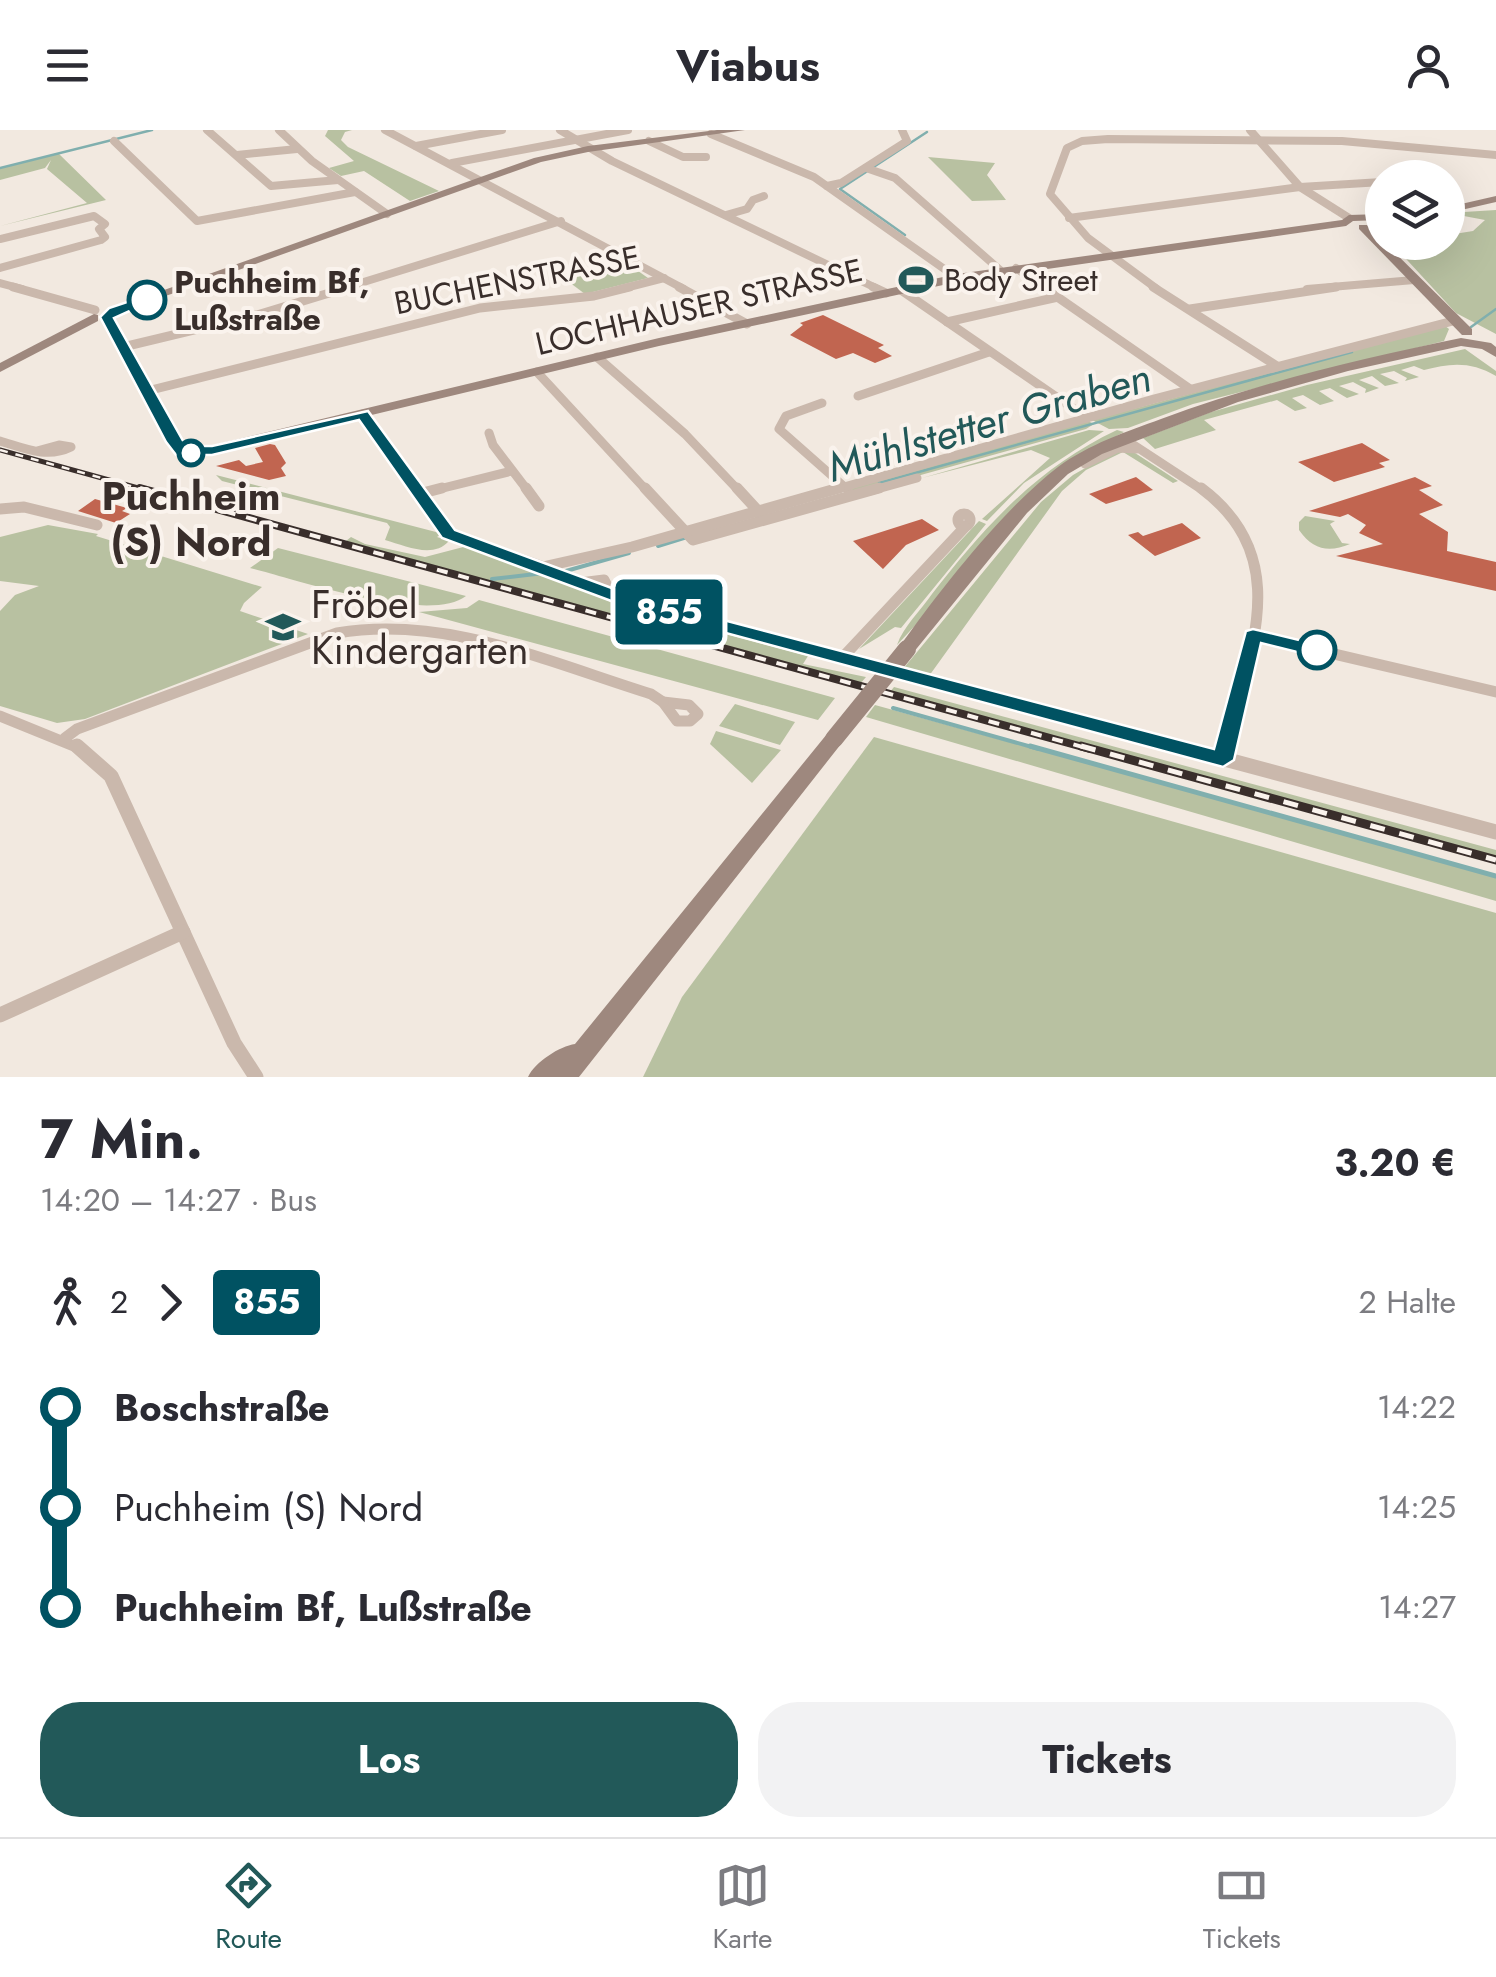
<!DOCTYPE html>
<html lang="de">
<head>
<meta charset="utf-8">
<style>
  body { margin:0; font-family:Jost,sans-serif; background:#f2f2f3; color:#2b2b33; height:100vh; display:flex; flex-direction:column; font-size:38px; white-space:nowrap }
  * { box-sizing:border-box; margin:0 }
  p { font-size:32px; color:#7c7c81 }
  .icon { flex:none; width:55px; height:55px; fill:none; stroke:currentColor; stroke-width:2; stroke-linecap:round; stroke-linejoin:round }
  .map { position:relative; height:947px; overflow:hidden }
  .panel { display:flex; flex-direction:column; background:#fff; flex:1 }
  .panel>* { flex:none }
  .badge { padding:0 20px; border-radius:8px; font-size:35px; line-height:65px }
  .controls { position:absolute; left:1365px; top:30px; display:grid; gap:20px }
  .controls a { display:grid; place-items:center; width:100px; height:100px; border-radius:50%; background:#fff; box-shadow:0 10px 40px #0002; font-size:50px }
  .map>.badge { position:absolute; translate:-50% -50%; box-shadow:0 0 0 5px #fff }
  .legs { display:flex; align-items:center; gap:15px; height:110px; padding:0 40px; font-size:32px }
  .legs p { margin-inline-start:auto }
  .summary { display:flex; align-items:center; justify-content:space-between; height:170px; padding:0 40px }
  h1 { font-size:55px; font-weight:700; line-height:75px }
  .action { display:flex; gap:20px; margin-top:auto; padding:20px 40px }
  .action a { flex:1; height:115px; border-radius:40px; background:#225959; color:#fff; font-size:40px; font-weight:700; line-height:115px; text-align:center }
  .action a+a { background:#f2f2f3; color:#2b2b33 }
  ul { padding:0 40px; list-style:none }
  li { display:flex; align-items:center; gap:35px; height:100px; font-size:38px }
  li i { display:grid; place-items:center; width:15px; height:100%; margin:0 12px; background:currentColor }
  li i::after { content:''; width:25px; height:25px; margin:-12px; border:8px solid; border-radius:50%; background:#fff }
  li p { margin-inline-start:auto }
  li:first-child i { background:linear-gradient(#0000 50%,currentColor 0) }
  li:last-child i { background:linear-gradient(currentColor 50%,#0000 0) }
  header { display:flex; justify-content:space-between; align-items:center; height:130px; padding:0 40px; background:#fff; font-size:45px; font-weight:700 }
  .tab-bar { display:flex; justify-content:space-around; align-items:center; height:140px; border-top:2px solid #e1e1e2; background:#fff; font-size:28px; color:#7c7c81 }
  .tab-bar a { display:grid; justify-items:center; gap:5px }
  .tab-bar .on { color:#225959 }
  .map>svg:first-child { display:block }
</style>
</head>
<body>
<header><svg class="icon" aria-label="menu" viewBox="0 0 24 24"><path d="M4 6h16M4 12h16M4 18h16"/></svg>Viabus<svg class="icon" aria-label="person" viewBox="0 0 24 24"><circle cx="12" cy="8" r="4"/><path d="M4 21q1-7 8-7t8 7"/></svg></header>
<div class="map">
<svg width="1496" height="947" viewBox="0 0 1496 947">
  <rect width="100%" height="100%" fill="#f2e9e0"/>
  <g fill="#b8c1a1">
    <path d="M328 0H352L345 2 341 10 348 17 439 61 410 71 364 41 341 46 329 38 354 31 325 6Z"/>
    <path d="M58 23 106 70 0 96 87 73 47 39 51 30 45 38 0 50V38Z"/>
    <path d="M928 27 995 33 987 45 1006 70 972 71Z"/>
    <path d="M1496 80V204L1456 183 1396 118V113L1448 112V105L1473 101 1485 90 1448 83Z"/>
    <path d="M631 136 648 148 585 164 565 149Z"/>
    <path d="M1444 195 1449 199 1444 211 1193 274 1128 298 1109 299 1092 290Z"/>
    <path d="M1465 219 1496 241V246C1471 231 1450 233 1424 240L1414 236 1401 240 1419 247 1405 251 1407 248 1394 241 1380 244 1399 253 1385 256 1372 246 1359 250 1379 258 1365 263 1366 259 1353 252 1339 256 1359 264 1347 268 1330 258 1319 261 1334 271 1320 275 1303 265 1292 268 1307 278 1295 281 1277 270 1204 290 1216 300 1155 319 1143 308 1211 282 1307 255Z"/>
    <path d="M1088 291 1094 294 1086 299 856 363 850 358Z"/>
    <path d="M1089 300 1104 301 1024 353 987 391 982 389 1050 328 1031 320 922 348Z"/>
    <path d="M1117 300 1124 302 1065 333 897 515C903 497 921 480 932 464 985 396 1038 337 1117 300Z"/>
    <path d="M1117 320 1132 321 1178 351 1173 353 1123 322 1086 340 1062 361 929 546 903 539 1041 372 1073 345Z"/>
    <path d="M216 345 436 402 441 404 437 407 449 411C433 429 406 416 385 410L390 397 387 393 222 351Z"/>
    <path d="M1305 386 1335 391 1330 394 1342 413 1350 414C1329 423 1313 420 1299 400V392Z"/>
    <path d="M979 391 986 394 901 498 895 497 859 519Z"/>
    <path d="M48 395 98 404 96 406 262 457 244 473 240 481 308 504 85 589 57 593 0 576V481L15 465 39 456 0 451V407Z"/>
    <path d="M351 407 365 414 425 427 471 415 621 476 808 526 803 534 866 547 860 554 346 411Z"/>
    <path d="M278 418 466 466C429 495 295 449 250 438Z"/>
    <path d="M479 470 835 568 818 590 419 482 467 478Z"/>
    <path d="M894 557 1496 720V726L890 562Z"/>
    <path d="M735 574 795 592 780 615 719 596Z"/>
    <path d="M875 575 1496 746V771L866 587Z"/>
    <path d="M716 601 781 620 752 653 710 614Z"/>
    <path d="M874 607 1496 783V947H643L682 867Z"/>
  </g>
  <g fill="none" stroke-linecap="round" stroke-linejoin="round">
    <g stroke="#80afae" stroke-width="2.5">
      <path d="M0 38 152 0"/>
      <path d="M905 105 840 59 927 2"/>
      <path d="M1471 197 1496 179"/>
      <path d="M879 353 1352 222"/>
    </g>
    <g stroke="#80afae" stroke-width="4">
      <path d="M658 416 687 407"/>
      <path d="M566 441 629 423"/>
      <path d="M492 449 544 443"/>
      <path d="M893 578 1039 619"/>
    </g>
    <path stroke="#80afae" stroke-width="5" d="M1030 616 1496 746"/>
  </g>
  <g fill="#c16550">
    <path d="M823 185 884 215 878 218 892 226 875 233 853 223 836 229 790 205 803 195 800 193Z"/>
    <path d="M1362 313 1390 330 1379 333 1385 337 1334 352 1298 332Z"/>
    <path d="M270 314 275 315 286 333 281 338 286 346 269 350 216 336 239 330 246 336 263 332 255 318Z"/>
    <path d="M1136 347 1153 360 1106 374 1089 364Z"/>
    <path d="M1415 347 1432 356 1419 360 1443 375 1419 384 1448 402 1447 421 1496 432V461L1336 426 1383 414 1359 403 1366 395 1348 384 1340 387 1309 381Z"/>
    <path d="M95 369 127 378 122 381 130 384 116 393 78 381Z"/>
    <path d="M922 389 939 400 906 415 883 439 853 411Z"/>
    <path d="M1182 393 1201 408 1155 426 1128 405 1138 402 1143 406Z"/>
  </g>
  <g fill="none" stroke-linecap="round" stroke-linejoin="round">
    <g stroke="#cab8ac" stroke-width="8">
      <path d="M207 0 271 56 338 50"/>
      <path d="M279 0 312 31 387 84"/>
      <path d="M385 0 684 159"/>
      <path d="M560 0 612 31 878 159"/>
      <path d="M1250 0 1300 57 1349 88"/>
      <path d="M711 4 814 47 957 148"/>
      <path d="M114 11 197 91 355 62"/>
      <path d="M649 11 683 27H706"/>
      <path d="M416 16 502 0"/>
      <path d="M237 25 297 19"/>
      <path d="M452 33 628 0"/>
      <path d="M866 38 895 48 1000 140"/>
      <path d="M827 56 841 53 907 11 902 0"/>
      <path d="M726 85 747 79 753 70 764 66"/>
      <path d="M1069 88 1300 57 1382 52"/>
      <path d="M0 109 94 86 105 94 99 99 105 107 101 110 0 138"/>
      <path d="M1016 138 1046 159"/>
      <path d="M0 153 22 159"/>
      <path d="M341 159 561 91"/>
      <path d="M621 159 664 148"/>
      <path d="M1157 159 1088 108 1050 64 1067 18 1082 11 1108 9 1342 11 1496 25"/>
      <path d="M1307 159 1414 150"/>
    </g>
    <g stroke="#cab8ac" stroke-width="9">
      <path d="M13 157 95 180"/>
      <path d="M679 157 747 194"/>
      <path d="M873 157 886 163"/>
      <path d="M1043 157 1190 259"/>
      <path d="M1153 157 1277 236"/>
      <path d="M901 160 1087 288"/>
      <path d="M1190 179 1336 157"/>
      <path d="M947 192 1058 167"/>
      <path d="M123 217 257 185 349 157"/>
      <path d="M597 227 685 304 739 361"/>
      <path d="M537 242 647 361"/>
      <path d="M147 261 480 178 594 166 630 157"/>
      <path d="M858 266 989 222"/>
      <path d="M822 273 786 286 779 299 848 360"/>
      <path d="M363 284 418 361"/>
      <path d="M489 303 493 315 528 361"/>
      <path d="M1123 308 1204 361"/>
      <path d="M0 311C24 318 47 329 71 317L59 315 37 321"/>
      <path d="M1085 334 1118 318 1137 319"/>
      <path d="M431 361 512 341"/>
      <path d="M830 361 1154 269 1453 191"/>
      <path d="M870 361 917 348"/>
    </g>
    <g stroke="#cab8ac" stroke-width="11">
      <path d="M416 358 449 404 552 440 601 462 1186 619"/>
      <path d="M526 358 539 376"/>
      <path d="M645 358 693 410 879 358"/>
      <path d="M737 358 759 382"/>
      <path d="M1201 358C1296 429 1248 524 1226 619"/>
      <path d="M419 364 442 358"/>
      <path d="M0 379 24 377 97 395"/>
      <circle cx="964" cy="390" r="6"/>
      <path d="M547 436 632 417 839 358"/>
      <path d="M580 453 604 450 607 456 601 462"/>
      <path d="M1253 505 1496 562"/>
      <path d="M842 528 965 397"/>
      <path d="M663 572 689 575 698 584 690 591H677Z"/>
      <path d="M0 586 81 619"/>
      <path d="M65 608 77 599 337 503C446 485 548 532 651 564L663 572"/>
    </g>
    <g stroke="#cab8ac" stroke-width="15">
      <path d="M77 616 111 646 234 913 256 947"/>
      <path d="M1176 616 1496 702"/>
      <path d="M1223 630 1226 616"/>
      <path d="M0 885 183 802"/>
    </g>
    <g fill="#9e887e" fill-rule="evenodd">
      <path d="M717 0H745L588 22 541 32 118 183 108 180 534 28 588 16Z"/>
      <path d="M1496 66V72L1448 83V77Z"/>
      <path d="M1382 84V90L1353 91 1346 96 957 152 659 216 197 327 177 324 167 312 101 187 111 184 180 310 187 317 197 319 659 208 957 144 1342 90 1349 85Z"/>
      <path d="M1359 95H1367L1472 199V205H1462L1359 99Z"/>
      <path d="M94 184 98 185V191L0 242V233Z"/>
      <path d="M1461 208 1491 213 1496 217V227L1482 219 1461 216 1348 241 1238 272 1102 324 1068 344 1027 383 913 523H901L898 519C939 461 1002 380 1058 337 1089 314 1126 302 1161 289 1259 253 1359 229 1461 208Z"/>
      <path d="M834 602 841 604 844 609 841 614 579 947H528C535 932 560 916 575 914L827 604Z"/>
    </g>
    <g stroke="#392e2b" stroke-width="5">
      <path id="rail-far2" d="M0 320 149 361"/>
    </g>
    <g stroke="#392e2b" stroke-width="8">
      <path id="rail-far1" d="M140 358 1090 619"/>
    </g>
    <g stroke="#392e2b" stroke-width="9">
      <path id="rail" d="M1081 616 1496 730"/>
    </g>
    <use href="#rail-far2" stroke="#faf3ed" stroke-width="2.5" stroke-dasharray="8" stroke-linecap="butt"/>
    <use href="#rail-far1" stroke="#faf3ed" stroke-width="4" stroke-dasharray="11" stroke-linecap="butt"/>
    <use href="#rail" stroke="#faf3ed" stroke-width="5" stroke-dasharray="15" stroke-linecap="butt"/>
    <path stroke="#9e887e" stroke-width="18" d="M834 609 907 519"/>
  </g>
  <path fill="#005262" stroke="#fff" stroke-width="2.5" d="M142 167 154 170 114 188 186 316H212L368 281 455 400 636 467 1214 619 1246 501 1253 499 1324 516 1327 520 1317 527 1261 513 1234 630 1223 637 622 475 442 408 359 290 212 325H176L166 312 100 187 109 178Z"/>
  <defs>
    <g id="stadium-bare" transform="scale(2.7)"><path d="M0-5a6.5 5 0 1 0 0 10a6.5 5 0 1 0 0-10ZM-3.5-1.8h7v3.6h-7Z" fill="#225959" stroke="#faf3ed" stroke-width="2.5" paint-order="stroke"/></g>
    <g id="school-bare" transform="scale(2.7)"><path d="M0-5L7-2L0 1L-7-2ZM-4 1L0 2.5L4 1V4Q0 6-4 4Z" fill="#225959" stroke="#faf3ed" stroke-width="2.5" paint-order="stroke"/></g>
  </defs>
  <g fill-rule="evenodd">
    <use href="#stadium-bare" x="916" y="150"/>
    <use href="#school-bare" x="283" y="497"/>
  </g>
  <g fill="#fff" stroke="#005262" stroke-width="5">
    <circle cx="147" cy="170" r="18"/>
    <circle cx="191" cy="323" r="12"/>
    <circle cx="1317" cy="520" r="18"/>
  </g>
  <g text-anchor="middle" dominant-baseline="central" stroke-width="8" stroke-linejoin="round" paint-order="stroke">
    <g font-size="32" fill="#392e2b" stroke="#faf3ed">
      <text transform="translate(517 150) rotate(-11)">BUCHENSTRASSE</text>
      <text transform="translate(699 177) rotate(-13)">LOCHHAUSER STRASSE</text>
    </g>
    <g font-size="32" fill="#392e2b" stroke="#faf3ed" text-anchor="start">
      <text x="944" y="150">Body Street</text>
    </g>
    <g font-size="32" font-weight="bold" fill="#392e2b" stroke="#faf3ed" text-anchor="start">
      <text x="174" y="152">Puchheim Bf,<tspan x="174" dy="37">Lußstraße</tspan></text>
    </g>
    <g font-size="40" font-weight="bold" fill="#392e2b" stroke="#faf3ed">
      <text x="191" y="366">Puchheim<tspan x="191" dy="46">(S) Nord</tspan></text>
    </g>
    <g font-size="40" fill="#392e2b" stroke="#faf3ed" text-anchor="start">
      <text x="311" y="474">Fröbel<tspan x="311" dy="46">Kindergarten</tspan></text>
    </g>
    <g font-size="42" font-style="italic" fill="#225959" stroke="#faf3ed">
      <text transform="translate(989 292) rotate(-16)">Mühlstetter Graben</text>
    </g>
  </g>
</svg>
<div class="controls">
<a><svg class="icon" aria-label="layers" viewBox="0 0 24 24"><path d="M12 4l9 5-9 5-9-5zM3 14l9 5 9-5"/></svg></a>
</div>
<b class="badge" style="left:669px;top:482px;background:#005262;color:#fff">855</b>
</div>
<section class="panel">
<div class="summary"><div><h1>7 Min.</h1><p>14:20 – 14:27 · Bus</p></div><b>3.20 €</b></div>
<div class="legs"><svg class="icon" aria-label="walk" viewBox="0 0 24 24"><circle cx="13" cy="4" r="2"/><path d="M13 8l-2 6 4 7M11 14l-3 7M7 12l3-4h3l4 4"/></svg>2<svg class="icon" aria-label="forward" viewBox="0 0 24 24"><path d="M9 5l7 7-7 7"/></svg><b class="badge" style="background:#005262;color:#fff">855</b><p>2 Halte</p></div>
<ul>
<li><i style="color:#005262"></i><b>Boschstraße</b><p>14:22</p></li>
<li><i style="color:#005262"></i><span>Puchheim (S) Nord</span><p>14:25</p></li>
<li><i style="color:#005262"></i><b>Puchheim Bf, Lußstraße</b><p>14:27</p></li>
</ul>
<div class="action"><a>Los</a><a>Tickets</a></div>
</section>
<nav class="tab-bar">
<a class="on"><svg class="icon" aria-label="directions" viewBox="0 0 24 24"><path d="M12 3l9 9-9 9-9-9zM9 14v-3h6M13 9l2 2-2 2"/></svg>Route</a>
<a><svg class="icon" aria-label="map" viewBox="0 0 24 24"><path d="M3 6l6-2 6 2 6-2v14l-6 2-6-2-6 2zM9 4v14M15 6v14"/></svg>Karte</a>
<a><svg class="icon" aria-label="tickets" viewBox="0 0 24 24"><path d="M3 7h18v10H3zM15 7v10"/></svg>Tickets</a>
</nav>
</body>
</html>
